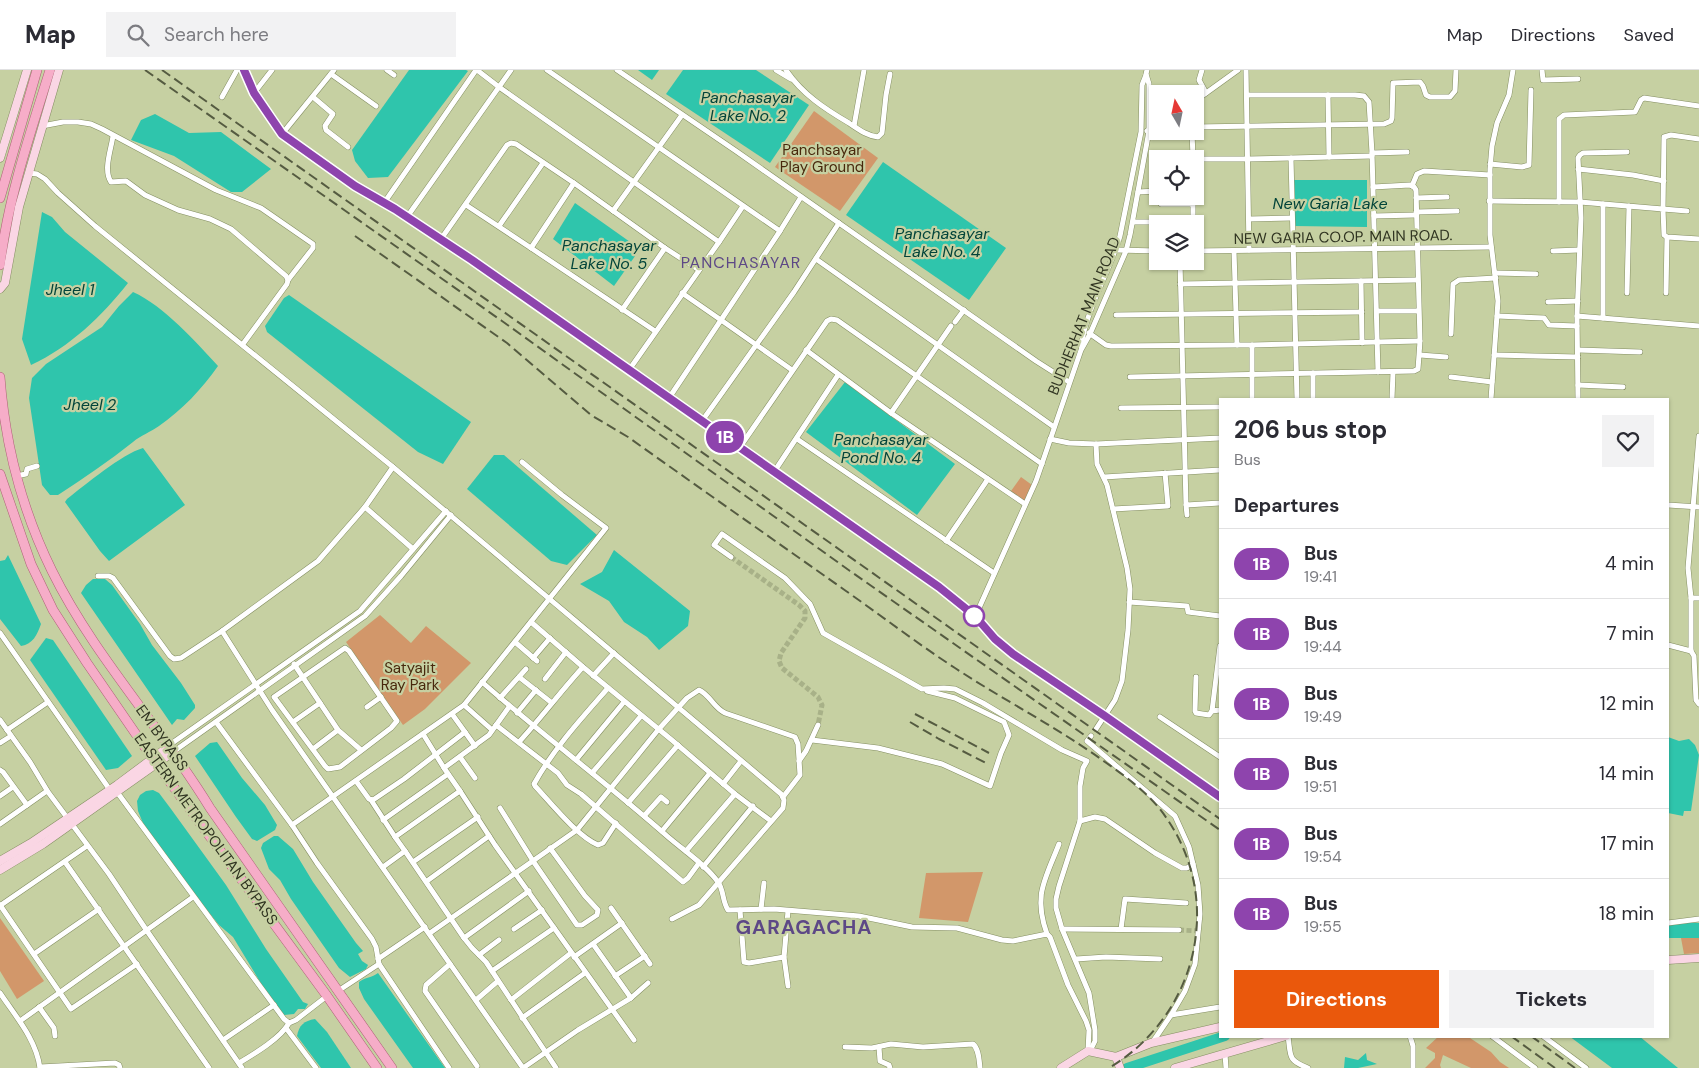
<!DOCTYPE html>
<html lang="en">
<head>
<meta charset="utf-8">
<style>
  body { margin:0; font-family:"DM Sans",sans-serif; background:#f2f2f3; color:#2b2b33; height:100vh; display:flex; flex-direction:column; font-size:19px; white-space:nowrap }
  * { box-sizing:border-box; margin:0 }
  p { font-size:16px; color:#7c7c81 }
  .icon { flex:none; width:28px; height:28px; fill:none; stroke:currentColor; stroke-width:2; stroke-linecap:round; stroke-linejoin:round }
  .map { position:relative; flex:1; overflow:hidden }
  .drawer { position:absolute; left:1219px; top:328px; width:450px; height:640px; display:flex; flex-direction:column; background:#fff; border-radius:0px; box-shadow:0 1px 4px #0004 }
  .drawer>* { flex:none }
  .badge { padding:0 10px; border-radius:16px; font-size:18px; line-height:32px }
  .needle { width:32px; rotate:351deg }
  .fabs { position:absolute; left:1149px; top:15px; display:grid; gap:10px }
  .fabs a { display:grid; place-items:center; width:55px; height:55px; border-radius:0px; background:#fff; box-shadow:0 1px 4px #0004; font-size:25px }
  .map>.badge { position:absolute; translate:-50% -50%; box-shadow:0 0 0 2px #fff }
  h2 { padding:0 15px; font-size:19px; line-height:45px }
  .round { display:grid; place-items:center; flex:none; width:52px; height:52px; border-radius:0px; background:#f2f2f3 }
  .head { display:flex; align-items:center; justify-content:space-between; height:85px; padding:0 15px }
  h1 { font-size:24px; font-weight:700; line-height:38px }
  .button { display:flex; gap:10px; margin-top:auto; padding:10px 15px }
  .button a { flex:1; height:58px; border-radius:0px; background:#ea580c; color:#fff; font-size:20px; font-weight:700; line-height:58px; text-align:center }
  .button a+a { background:#f2f2f3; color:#2b2b33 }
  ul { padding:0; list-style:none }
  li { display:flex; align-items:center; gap:15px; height:70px; padding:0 15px; border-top:1px solid #e1e1e2 }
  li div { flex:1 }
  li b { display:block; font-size:19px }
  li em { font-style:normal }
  li .badge { min-width:55px; font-weight:700; text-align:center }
  header { display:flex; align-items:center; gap:30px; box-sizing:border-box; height:70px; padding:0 25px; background:#fff; border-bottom:1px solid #e1e1e2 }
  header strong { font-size:24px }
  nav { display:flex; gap:28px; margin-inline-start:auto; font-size:18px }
  .search { width:350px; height:45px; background:#f2f2f3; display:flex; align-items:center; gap:12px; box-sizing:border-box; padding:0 18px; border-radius:0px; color:#7c7c81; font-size:19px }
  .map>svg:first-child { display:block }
</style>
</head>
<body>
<header>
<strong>Map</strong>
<div class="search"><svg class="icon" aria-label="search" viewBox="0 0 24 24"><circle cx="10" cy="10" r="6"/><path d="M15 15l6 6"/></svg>Search here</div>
<nav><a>Map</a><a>Directions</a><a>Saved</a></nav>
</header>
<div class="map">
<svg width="1699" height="998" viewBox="0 0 1699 998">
  <rect width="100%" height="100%" fill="#c6d0a2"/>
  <g fill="#d2976a">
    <path d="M814 41 878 88 840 141 775 97Z"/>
    <path d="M1021 407 1032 415 1025 432 1011 421Z"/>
    <path d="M380 545 411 573 426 556 471 593 425 639 403 655 346 572Z"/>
    <path d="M983 802 968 852 919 848 926 803Z"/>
    <path d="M0 848 44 911 17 929 0 901Z"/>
    <path d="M1699 867V883L1684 884 1681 868Z"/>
    <path d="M1439 966H1467L1491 982 1500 992 1509 998H1471L1443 985 1440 995 1441 998H1425L1435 988V983L1426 978Z"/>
  </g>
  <g fill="#2fc5ac">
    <path d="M409 0H466L468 1 388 107 368 108 355 91 352 80Z"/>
    <path d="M638 0H659L652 10Z"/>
    <path d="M683 0H756L809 35 770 93 666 24Z"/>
    <path d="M155 44 189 63 221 62 271 99 242 122H231L174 86 131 70 141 50Z"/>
    <path d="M883 92 1006 178 969 230 846 145Z"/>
    <path d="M1293 110H1367V157L1293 156Z"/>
    <path d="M575 133 640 179 614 216 553 169Z"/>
    <path d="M42 142 52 147 65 162 128 213C102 246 70 277 31 295L22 269Z"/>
    <path d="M133 222C164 236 196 272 218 296 202 319 182 340 159 356 151 362 141 365 133 372 109 391 84 408 58 425H50L42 415 29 328 32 308 46 294 102 257 119 236Z"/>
    <path d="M289 225 471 352 443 394 418 382 267 262 265 256 284 228Z"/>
    <path d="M845 312 955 394 917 445 806 362Z"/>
    <path d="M143 378 185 435 109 491 100 481 65 432 67 429C85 415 122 384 143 378Z"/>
    <path d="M494 385H504L597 465 567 495 551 491 467 419Z"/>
    <path d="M614 480 690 541 688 556 659 580 647 567 624 552 609 531 580 514 602 502Z"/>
    <path d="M8 485 41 554C37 565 33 574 21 576L0 549V491L5 490Z"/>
    <path d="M93 509H105L112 515 140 554 152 575 181 613 195 635V638L184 650 177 649 172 655 81 523 86 515Z"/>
    <path d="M46 568 53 570 132 686 118 698 106 700 30 590Z"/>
    <path d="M1668 667 1679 671 1689 669 1695 675 1699 685 1691 741H1684L1683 746 1668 743Z"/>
    <path d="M217 672 242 708 265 735 277 755 275 760 257 771 252 769 236 747 195 686 210 673Z"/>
    <path d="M153 720 159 723 171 739 226 815 266 879 303 932 308 934 305 939H298L294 944 284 945 262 915 233 867 219 855 183 810 143 753 138 741 137 731 140 725 146 721Z"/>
    <path d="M274 766H278L293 779 313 812 356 873 363 881 358 884 362 891 368 895 366 899 350 907 339 898 291 829 280 810 269 799 261 778 263 773Z"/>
    <path d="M1689 858 1699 859V868H1668V861Z"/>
    <path d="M378 903 445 998H413L364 929 359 918V912C365 907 372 908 378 903Z"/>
    <path d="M315 949 327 962 351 998H321L297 966C299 955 304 951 315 949Z"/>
    <path d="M1569 966H1639L1678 998H1612Z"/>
    <path d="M1366 983 1367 990 1377 994 1358 998H1344L1345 987 1358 990Z"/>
  </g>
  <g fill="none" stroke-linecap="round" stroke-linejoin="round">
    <g stroke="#2fc5ac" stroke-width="10">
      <path d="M1668 860 1682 857 1699 858"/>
      <path d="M1127 998 1225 966"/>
    </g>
    <g stroke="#a8b188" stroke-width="5" stroke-dasharray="5 2.5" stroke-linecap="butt">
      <path d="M731 487 799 535 805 541V548L781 583 779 591 782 598 818 627 822 635 818 655"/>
      <path d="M1179 860 1199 861"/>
    </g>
    <g stroke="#848e62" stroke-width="6">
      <g id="street">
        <path d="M244 0 254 23 282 64 355 116 395 139 472 190 939 517 975 547 1005 577 1105 646 1220 727"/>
        <path d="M387 0 394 5"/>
        <path d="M477 0 499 17 719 172 629 300"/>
        <path d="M547 0 780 161 721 250 682 223"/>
        <path d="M617 0 736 81 1036 291 1069 312"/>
        <path d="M776 0 791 9"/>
        <path d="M786 0C802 24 825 39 849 53 858 59 867 66 878 67L882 63 886 25 890 4"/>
        <path d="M1202 0 1199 10 1206 23"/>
        <path d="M1246 0 1249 180"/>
        <path d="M1542 0 1543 10 1578 9"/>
        <path d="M331 4 376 36"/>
        <path d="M254 23 272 0"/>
        <path d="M1247 25H1355L1364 26 1369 32 1372 83 1378 302"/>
        <path d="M1328 25 1329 87"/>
        <path d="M222 27 237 0"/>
        <path d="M313 27 333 44 325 56 326 60 348 77"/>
        <path d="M1195 31 1238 0"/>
        <path d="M42 56 63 52H78L91 54 102 59 216 120 261 138 313 174V178L288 210"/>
        <path d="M854 56 864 0"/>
        <path d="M1195 57 1384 54 1391 51 1392 48 1393 13 1420 12 1423 16 1426 25 1430 27H1450L1455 21 1456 0"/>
        <path d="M1147 61 1158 55"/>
        <path d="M282 64 334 0"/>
        <path d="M113 66C111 80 103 100 111 112L126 111 145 125 178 140 210 149 231 159 286 206 288 210 287 214 243 274"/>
        <path d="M1372 83 1407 82"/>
        <path d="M1291 88 1297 329"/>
        <path d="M1166 89 1193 88 1192 61"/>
        <path d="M1193 89H1248L1372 86"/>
        <path d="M1490 94 1522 97 1529 95 1531 20"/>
        <path d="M1578 99 1633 105 1664 111"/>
        <path d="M29 103 37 104 45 109 58 123 95 156 393 397 781 724 784 730 783 738 699 835 672 849"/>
        <path d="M574 113 665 178 622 240"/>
        <path d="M1412 116 1417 104 1424 101 1490 105"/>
        <path d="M1138 122 1158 121"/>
        <path d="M1160 126 1161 134H1193"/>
        <path d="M1193 126V153"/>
        <path d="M1416 128 1447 127"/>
        <path d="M1489 131 1580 132 1663 139 1664 165 1667 167 1699 169"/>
        <path d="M1559 132V49L1564 45 1635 42 1641 30 1644 28 1699 36"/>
        <path d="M384 133 476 0"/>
        <path d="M1603 134V248"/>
        <path d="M613 141 682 45"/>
        <path d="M1687 141 1663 139 1664 67 1671 65 1699 69"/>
        <path d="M1416 142 1457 141"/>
        <path d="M1374 146 1416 145"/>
        <path d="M407 147 511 0"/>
        <path d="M1249 149 1292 148"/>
        <path d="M1133 152H1193"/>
        <path d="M499 156 543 93"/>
        <path d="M780 161 801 127"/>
        <path d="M441 169 507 75 511 73 516 74 574 113 531 178 466 135"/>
        <path d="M719 172 743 136"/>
        <path d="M531 178 655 261"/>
        <path d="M665 178 699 200"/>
        <path d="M1116 180 1158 181"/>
        <path d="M1195 181 1491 177"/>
        <path d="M1234 181 1237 275H1252V329"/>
        <path d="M1553 181 1579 180"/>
        <path d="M816 189 1054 357"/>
        <path d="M1180 191 1186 435 1220 433"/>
        <path d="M1495 203 1536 204"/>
        <path d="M1361 211 1362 273"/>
        <path d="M1180 214 1417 210"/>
        <path d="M1627 223 1629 136"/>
        <path d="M1666 223 1667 167"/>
        <path d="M1548 232 1578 231"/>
        <path d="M1377 241H1418"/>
        <path d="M1116 245 1362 242"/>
        <path d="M1497 246 1544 248 1549 255 1577 256"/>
        <path d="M1577 246 1699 256"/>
        <path d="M955 252 964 240"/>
        <path d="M1089 263 1106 275 1111 276 1237 275"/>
        <path d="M1451 264 1453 214 1459 210 1496 208"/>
        <path d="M1252 275 1420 271"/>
        <path d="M1081 276C1087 237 1109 203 1120 166L1141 62 1142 15 1146 5"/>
        <path d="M806 280 891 343 1025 434"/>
        <path d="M1578 280 1640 282"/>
        <path d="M1420 285 1446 287"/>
        <path d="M1494 285 1578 287"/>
        <path d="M1313 303V329"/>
        <path d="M1130 307 1414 301 1418 299 1420 271 1416 120 1414 117 1410 115 1373 117"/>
        <path d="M1451 307 1492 312"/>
        <path d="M1578 315 1623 317"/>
        <path d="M669 328 721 250 792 300"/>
        <path d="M1392 329 1393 302"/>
        <path d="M1491 329 1498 231 1490 165V99L1492 76 1497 53 1509 25 1513 0"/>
        <path d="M1578 329 1577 246 1581 148 1578 88 1580 85 1583 83 1627 82"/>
        <path d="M1121 338 1220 337"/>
        <path d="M891 343 951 256"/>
        <path d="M702 351 794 222 839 153"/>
        <path d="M1699 366 1688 498 1691 528V581L1694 586 1696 630 1699 634"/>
        <path d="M797 369 994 503"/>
        <path d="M1050 369 1069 373 1096 374 1220 368"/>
        <path d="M1096 374 1097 394 1107 415 1127 498 1130 519 1128 560 1122 611 1115 630 1096 659"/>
        <path d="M740 377 827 251 831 249 837 250 1042 394"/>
        <path d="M774 402 838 305"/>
        <path d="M16 406 26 404 27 399 37 396"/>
        <path d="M1104 407 1220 400"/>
        <path d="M1186 435 1187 445"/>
        <path d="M1668 435 1699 437"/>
        <path d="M365 437 413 479"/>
        <path d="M1113 439 1168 436 1165 403"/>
        <path d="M946 471 988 409"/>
        <path d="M731 487 714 475 722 464 785 508 810 534 823 563 922 619 944 618 955 619 983 633 1062 680 1087 691 1083 698 1080 716V751L1059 816 1056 829V838L1062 859 1089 923 1095 960V971L1090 981"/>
        <path d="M98 506H109L113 508 170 586 174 589 181 588 222 561 318 491 365 437 393 397"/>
        <path d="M1691 528H1699"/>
        <path d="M1129 532 1187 536 1188 542 1220 546"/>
        <path d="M975 547 1036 411 1081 280 1090 264 1126 181 1130 165 1149 61V14L1146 4 1147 0"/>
        <path d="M531 552 583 597 673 671 735 724 771 751"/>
        <path d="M222 561 272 640 523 998"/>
        <path d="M0 563 110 720"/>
        <path d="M515 572 537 591"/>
        <path d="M1668 575 1691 581"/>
        <path d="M345 578 349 581 397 651 391 658 340 697 328 699 325 696 274 627Z"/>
        <path d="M533 588 550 568"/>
        <path d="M294 594 338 660 361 680"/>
        <path d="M593 606 614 583"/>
        <path d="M519 607 552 633"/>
        <path d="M1196 607 1195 641 1196 643 1209 645 1212 641 1220 640"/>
        <path d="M545 609 566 582"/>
        <path d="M482 612C542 665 607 713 667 766 683 780 706 795 718 812 724 820 722 831 728 840L774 839 859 846 912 857 957 858 1002 870 1013 871 1047 864 1050 867 1068 915 1086 951 1089 960 1088 981"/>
        <path d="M608 618C581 649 554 678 534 714L535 716C551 733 577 766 598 775L603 773 616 753"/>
        <path d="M500 628 526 599"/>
        <path d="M464 635 491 659"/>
        <path d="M367 637 381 627"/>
        <path d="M1212 641 1220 576"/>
        <path d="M517 643 536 620"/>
        <path d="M452 644 475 676"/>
        <path d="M1160 647 1220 687"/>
        <path d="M0 650 30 692 48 722 109 804 145 858 242 998"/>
        <path d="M216 652 292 755 317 793 372 869 376 877 379 894"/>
        <path d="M293 652 320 633"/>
        <path d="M496 655 558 703 567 715 581 724 683 812 688 808 699 793"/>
        <path d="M7 660 48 632"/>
        <path d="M423 664 444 698"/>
        <path d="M1091 666 1087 671 1175 746 1189 777 1198 815 1200 844 1195 894 1185 921 1171 945 1152 973"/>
        <path d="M812 670 878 678 942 694 990 716 1001 683 1009 665 1004 652 955 628 927 621"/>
        <path d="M519 672C541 648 561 621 583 597"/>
        <path d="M0 673 11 666"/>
        <path d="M168 676 360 541 446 441"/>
        <path d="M313 679 338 660"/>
        <path d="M173 682 365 546 401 506 451 445"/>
        <path d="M460 687 475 708"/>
        <path d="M576 690 624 632"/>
        <path d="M799 691 806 681 818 655"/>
        <path d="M0 700 3 702 27 735"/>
        <path d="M592 703 641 646"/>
        <path d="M356 711 369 729 373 730 404 709 465 662"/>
        <path d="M723 714 741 691"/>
        <path d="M460 721 495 775 634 970"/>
        <path d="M117 722 284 949 289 953 296 950 327 926"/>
        <path d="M0 726 13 717"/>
        <path d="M371 730 395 767"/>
        <path d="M628 733 678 675"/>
        <path d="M500 738 533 791 577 855H582L597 845 598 840 585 826 550 778"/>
        <path d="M644 746 661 727 667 732"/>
        <path d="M383 750 448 704"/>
        <path d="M1080 751 1095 747 1105 749 1155 783 1182 798H1187L1193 794"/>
        <path d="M0 754 47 721"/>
        <path d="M292 755 464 635 606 458 562 425 522 392"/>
        <path d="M662 761 710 703"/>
        <path d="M405 781 464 868 472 878 486 892 556 998"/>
        <path d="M686 781 735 724"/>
        <path d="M65 792 209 998"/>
        <path d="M413 792 478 747"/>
        <path d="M383 797 405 781 395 767 460 721 444 698 489 665 509 637"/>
        <path d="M703 797 753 736"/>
        <path d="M427 811 489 766"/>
        <path d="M0 835 71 939 137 894"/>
        <path d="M1 835 87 776"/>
        <path d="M611 838 650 894"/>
        <path d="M761 839 764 813"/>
        <path d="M740 840 744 892 749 893 784 887"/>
        <path d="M1668 853 1699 849"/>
        <path d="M514 859 542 840"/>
        <path d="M1062 859 1179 860"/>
        <path d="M1121 859 1125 829 1186 833"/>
        <path d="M430 863 577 760 658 660 687 628 699 620C710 625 714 638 725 643L795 667 798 674 800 705 783 727"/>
        <path d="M1047 864C1033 825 1045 810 1059 774"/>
        <path d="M464 868 529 821"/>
        <path d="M593 874 631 928"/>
        <path d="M34 884 99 839"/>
        <path d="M479 885 499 870"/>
        <path d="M574 887 622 853"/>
        <path d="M378 889 425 857"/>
        <path d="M1076 889 1106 887 1160 889"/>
        <path d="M450 894 426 915 425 921 477 996"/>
        <path d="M492 901 554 858"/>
        <path d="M615 906 645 886"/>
        <path d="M788 916 784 887 788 841"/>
        <path d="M338 921 379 894 449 998"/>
        <path d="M0 923C16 947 36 969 40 998"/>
        <path d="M476 930 498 911"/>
        <path d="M511 930 571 883"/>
        <path d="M39 937 54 958 55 966"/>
        <path d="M1171 945 1220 937"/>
        <path d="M522 948 585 903"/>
        <path d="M20 951 193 827"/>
        <path d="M286 958 316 998"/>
        <path d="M1288 966C1291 986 1287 990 1308 998"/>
        <path d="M1410 966 1413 976V998"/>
        <path d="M1492 966 1535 998"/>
        <path d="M1543 966 1586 998"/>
        <path d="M223 970 274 935"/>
        <path d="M845 977 872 978 891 974 923 977 973 974C979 979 979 990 980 998"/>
        <path d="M879 977 880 991 889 995 890 998"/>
        <path d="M1225 984 1226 998"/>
        <path d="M239 993C254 984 281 968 289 953"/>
        <path d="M40 997 115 993 119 995 120 998"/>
        <path d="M523 998 578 960 631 928 648 913"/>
      </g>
    </g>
    <g stroke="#848e62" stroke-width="9">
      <g id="secondary">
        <path d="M0 88 27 0"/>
        <path d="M0 219 5 213 19 137 59 0"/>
        <path d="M0 791 31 773 117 715 168 677"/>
        <path d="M0 800 43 774 173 682"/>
        <path d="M1668 890 1699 888"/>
        <path d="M1116 987 1120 998"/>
        <path d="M1061 998 1088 981 1116 987 1151 973 1220 957"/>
        <path d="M1175 998 1286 966"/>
      </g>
    </g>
    <g stroke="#ad6076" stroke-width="10">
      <g id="primary">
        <path d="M0 128 37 0"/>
        <path d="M0 195C8 128 30 64 50 0"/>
        <path d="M0 307C5 374 22 440 52 501 94 586 161 657 210 738L392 998"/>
        <path d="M0 404 31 494 53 540 87 593 153 689 327 926 377 998"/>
      </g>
    </g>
    <use href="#street" stroke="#fff" stroke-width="5"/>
    <use href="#secondary" stroke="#fad6e4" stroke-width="8"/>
    <use href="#primary" stroke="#f6adc8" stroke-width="9"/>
    <g stroke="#555b41" stroke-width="2" stroke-dasharray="10 5" stroke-linecap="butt">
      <path d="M145 0 502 251 850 501 1220 760"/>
      <path d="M162 0 1220 749"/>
      <path d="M355 166 507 273 591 345 628 367C701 419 774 470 846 521 883 547 918 574 955 598 1005 631 1057 657 1105 692 1125 706 1144 720 1159 738 1227 823 1200 944 1109 998"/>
      <path d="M915 644 989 683"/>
      <path d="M910 652 939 669 988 694"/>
      <path d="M1511 966 1555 998"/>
      <path d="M1531 966 1575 998"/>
    </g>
  </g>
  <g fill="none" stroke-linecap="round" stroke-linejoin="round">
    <g stroke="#fff" stroke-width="11">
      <path id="line" d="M244 0 254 23 282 64 355 116 395 139 472 190 939 517 975 546 995 569 1013 584 1105 646 1220 727"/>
    </g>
    <use href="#line" stroke="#8e44ad" stroke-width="8"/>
  </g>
  <circle fill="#fff" stroke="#8e44ad" stroke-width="2.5" cx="974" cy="546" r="10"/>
  <g text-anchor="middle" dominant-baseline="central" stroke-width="4.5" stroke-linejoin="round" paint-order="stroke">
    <g font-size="15" fill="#48280c" stroke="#c6d0a2">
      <text x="822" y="80">Panchsayar<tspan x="822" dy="17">Play Ground</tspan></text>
      <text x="410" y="598">Satyajit<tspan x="410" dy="17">Ray Park</tspan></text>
    </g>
    <g font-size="15" fill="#303421" stroke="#c6d0a2">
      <text transform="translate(1343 167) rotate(-1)">NEW GARIA CO.OP. MAIN ROAD.</text>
      <text transform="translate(1084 246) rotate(-68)">BUDHERHAT MAIN ROAD</text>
      <text transform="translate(162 668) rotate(54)">EM BYPASS</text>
      <text transform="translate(206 759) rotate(54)">EASTERN METROPOLITAN BYPASS</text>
    </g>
    <g font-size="16" font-style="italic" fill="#02443a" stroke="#c6d0a2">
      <text x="748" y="27">Panchasayar<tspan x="748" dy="18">Lake No. 2</tspan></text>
      <text x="1330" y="133">New Garia Lake</text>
      <text x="942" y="163">Panchasayar<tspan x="942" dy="18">Lake No. 4</tspan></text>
      <text x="609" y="175">Panchasayar<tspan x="609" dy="18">Lake No. 5</tspan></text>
      <text x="70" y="219">Jheel 1</text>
      <text x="90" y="334">Jheel 2</text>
      <text x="881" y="369">Panchasayar<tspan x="881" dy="18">Pond No. 4</tspan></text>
    </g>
    <g font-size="16" letter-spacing="1" fill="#5d4886" stroke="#c6d0a2">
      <text x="741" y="192">PANCHASAYAR</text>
    </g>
    <g font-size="20" font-weight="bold" letter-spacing="1" fill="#5d4886" stroke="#c6d0a2">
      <text x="804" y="857">GARAGACHA</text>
    </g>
  </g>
</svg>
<div class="fabs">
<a><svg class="needle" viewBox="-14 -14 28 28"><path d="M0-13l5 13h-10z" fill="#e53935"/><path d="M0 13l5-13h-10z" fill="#7c7c81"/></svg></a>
<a><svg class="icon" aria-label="locate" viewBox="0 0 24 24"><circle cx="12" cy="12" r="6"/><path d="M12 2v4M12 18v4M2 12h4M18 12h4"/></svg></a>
<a><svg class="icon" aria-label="layers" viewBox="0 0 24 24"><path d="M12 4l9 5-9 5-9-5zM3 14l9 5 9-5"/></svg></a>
</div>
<b class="badge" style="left:725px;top:367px;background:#8e44ad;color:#fff">1B</b>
<section class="drawer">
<div class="head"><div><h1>206 bus stop</h1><p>Bus</p></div><a class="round"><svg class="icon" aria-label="heart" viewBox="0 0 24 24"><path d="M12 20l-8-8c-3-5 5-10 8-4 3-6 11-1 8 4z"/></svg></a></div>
<h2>Departures</h2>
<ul>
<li><span class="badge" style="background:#8e44ad;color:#fff">1B</span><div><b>Bus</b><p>19:41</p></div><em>4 min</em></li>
<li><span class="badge" style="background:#8e44ad;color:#fff">1B</span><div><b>Bus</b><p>19:44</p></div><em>7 min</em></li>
<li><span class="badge" style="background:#8e44ad;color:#fff">1B</span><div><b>Bus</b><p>19:49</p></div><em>12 min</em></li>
<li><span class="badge" style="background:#8e44ad;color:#fff">1B</span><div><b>Bus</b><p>19:51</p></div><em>14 min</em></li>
<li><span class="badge" style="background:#8e44ad;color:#fff">1B</span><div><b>Bus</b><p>19:54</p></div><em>17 min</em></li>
<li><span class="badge" style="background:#8e44ad;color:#fff">1B</span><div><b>Bus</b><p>19:55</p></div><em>18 min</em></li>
</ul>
<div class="button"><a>Directions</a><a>Tickets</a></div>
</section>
</div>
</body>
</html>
